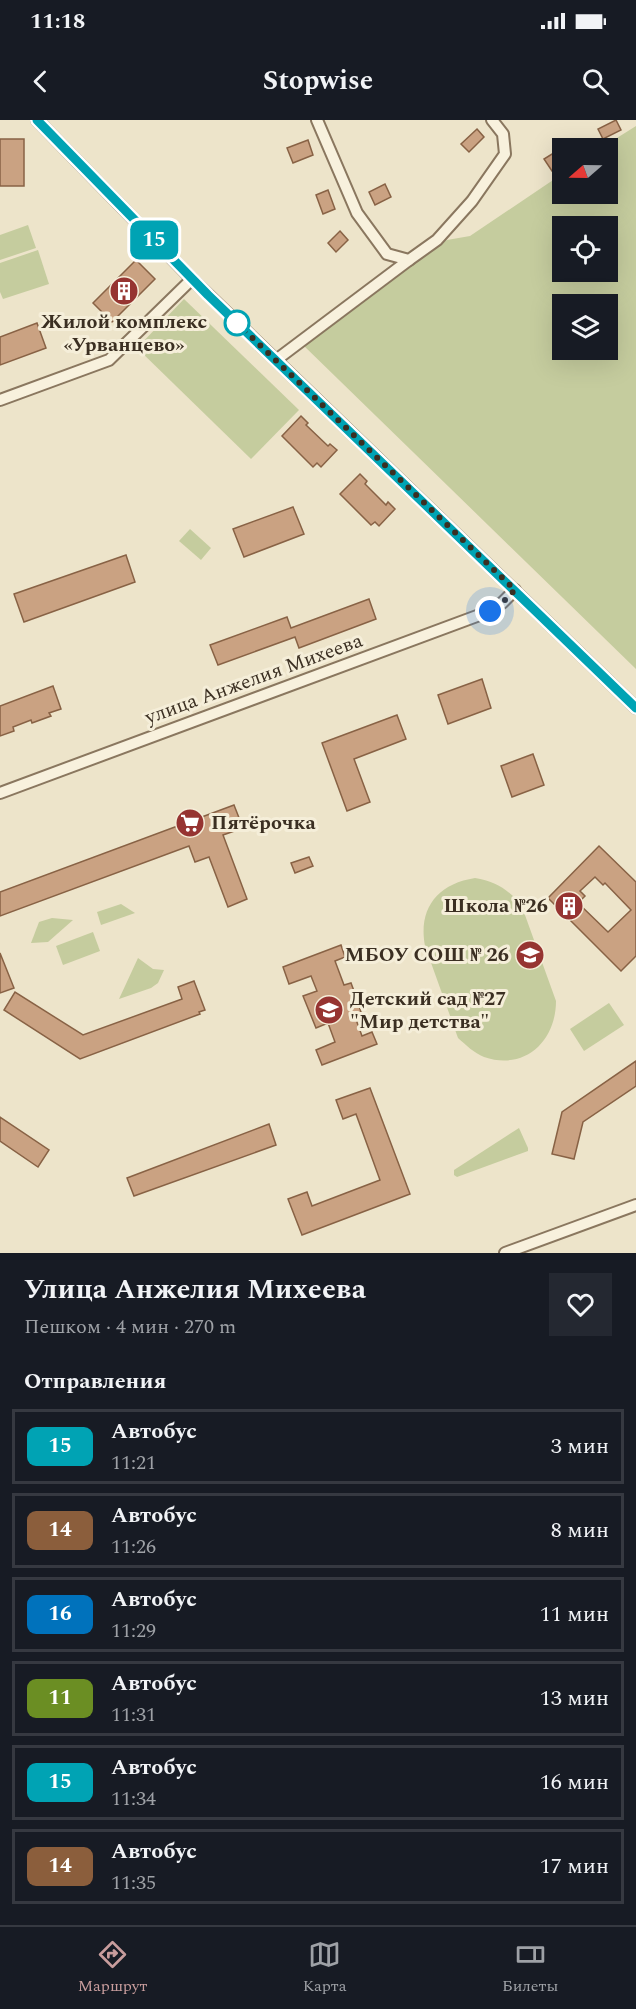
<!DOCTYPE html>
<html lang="ru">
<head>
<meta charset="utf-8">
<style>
  body { margin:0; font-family:Spectral,serif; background:#242831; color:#f1f3f6; height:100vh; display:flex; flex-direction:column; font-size:22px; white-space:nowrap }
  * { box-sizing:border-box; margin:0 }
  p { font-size:20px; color:#9ea1a6 }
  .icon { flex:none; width:33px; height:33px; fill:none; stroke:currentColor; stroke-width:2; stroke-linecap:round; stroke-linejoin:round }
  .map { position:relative; height:1133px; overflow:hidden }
  .side { display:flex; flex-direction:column; background:#171b24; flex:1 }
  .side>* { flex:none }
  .badge { padding:0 12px; border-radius:9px; font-size:21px; line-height:39px }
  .needle { width:39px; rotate:250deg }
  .buttons { position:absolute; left:552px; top:18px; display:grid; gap:12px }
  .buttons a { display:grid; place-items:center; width:66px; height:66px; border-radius:0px; background:#171b24; box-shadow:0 6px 24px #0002; font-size:30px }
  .you { position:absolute; width:30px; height:30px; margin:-15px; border:4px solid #fff; border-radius:50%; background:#1a73e8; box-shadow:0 0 0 9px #1a73e833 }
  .map>.badge { position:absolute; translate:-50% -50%; box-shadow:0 0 0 3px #fff }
  h2 { padding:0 24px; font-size:22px; line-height:54px }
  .round { display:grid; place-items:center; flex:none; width:63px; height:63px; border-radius:0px; background:#242831 }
  .overview { display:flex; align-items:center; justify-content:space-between; height:102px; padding:0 24px }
  h1 { font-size:28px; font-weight:700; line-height:45px }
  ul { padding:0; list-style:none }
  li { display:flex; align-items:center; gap:18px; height:75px; margin:0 12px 9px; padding:0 12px; border:3px solid #363941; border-radius:0px }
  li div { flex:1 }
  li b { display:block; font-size:22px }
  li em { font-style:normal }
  li .badge { min-width:66px; font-weight:700; text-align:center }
  .status { display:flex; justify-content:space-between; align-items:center; height:42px; padding:0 30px; background:#171b24; direction:ltr }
  .status svg { height:16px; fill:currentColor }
  header { display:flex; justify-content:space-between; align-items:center; height:78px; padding:0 24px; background:#171b24; font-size:27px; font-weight:700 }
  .dock { display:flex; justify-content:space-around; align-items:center; height:84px; border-top:2px solid #363941; background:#171b24; font-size:16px; color:#9ea1a6 }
  .dock a { display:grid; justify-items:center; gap:3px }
  .dock .on { color:#c89d9d }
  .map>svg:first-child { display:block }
</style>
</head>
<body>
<div class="status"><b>11:18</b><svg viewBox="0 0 49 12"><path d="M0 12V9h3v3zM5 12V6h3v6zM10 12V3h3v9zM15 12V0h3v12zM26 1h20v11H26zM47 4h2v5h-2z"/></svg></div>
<header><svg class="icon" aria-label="back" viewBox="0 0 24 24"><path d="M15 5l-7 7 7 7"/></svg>Stopwise<svg class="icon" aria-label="search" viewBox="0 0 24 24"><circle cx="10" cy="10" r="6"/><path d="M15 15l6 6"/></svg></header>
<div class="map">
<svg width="636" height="1133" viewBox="0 0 636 1133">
  <rect width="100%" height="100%" fill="#ede4ca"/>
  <g fill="#c5cc9e" fill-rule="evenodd">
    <path d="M636 6V549L302 224 391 157 447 120 470 116 562 54V74H608V28H601ZM562 106H608V152H562ZM562 184H608V230H562Z"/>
    <path d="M28 105 36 128 0 140V115Z"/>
    <path d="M38 130 49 164 3 179 0 172V143Z"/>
    <path d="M184 179 299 290 251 339 137 228Z"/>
    <path d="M190 409 211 428 201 440 179 421Z"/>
    <path d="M475 758C495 761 507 769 521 784L556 881C556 921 525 951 484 937 474 933 466 925 458 918L425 826C418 789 437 764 475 758Z"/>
    <path d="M121 784 135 793 101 805 97 792Z"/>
    <path d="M52 798 73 800 48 822 31 823 39 802Z"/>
    <path d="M93 812 100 831 63 845 56 826Z"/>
    <path d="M138 838 153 849 164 850 158 863 151 868 119 879Z"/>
    <path d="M609 883 624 905 584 931 570 909Z"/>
    <path d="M519 1008 528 1028V1031L457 1057 454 1055V1050Z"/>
  </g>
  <g fill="#caa282" stroke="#886245" stroke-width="1.5" fill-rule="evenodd">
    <path d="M616 0 621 10 603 19 598 9Z"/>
    <path d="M477 9 484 17 469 32 461 24Z"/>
    <rect x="0" y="19" width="24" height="47"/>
    <path d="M308 20 313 35 293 43 287 28Z"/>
    <path d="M560 29 562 33V45L552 51 544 39Z"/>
    <path d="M385 64 391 77 375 85 369 72Z"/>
    <path d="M328 70 335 89 323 94 316 75Z"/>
    <path d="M340 111 348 120 336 132 328 123Z"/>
    <path d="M136 140 155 159 112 202 93 183Z"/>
    <path d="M37 203 46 228 0 245V217Z"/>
    <path d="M301 296 308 303 306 305 328 326 330 324 337 330 321 347 317 343 313 347 282 316Z"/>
    <path d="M360 354 367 361 365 364 386 385 388 382 395 389 379 406 375 402 371 405 340 374Z"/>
    <path d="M293 387 304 414 244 437 233 409Z"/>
    <path d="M126 435 135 462 24 502 14 474Z"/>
    <path d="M369 479 376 499 299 528 295 517 218 545 210 525 287 497 291 508Z"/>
    <path d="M482 559 491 588 448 604 438 575Z"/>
    <path d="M53 566 61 589 49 593 51 596 32 603 31 600 13 607 14 611 0 616V586Z"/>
    <path d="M397 595 406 619 354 639 370 682 347 691 322 623Z"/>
    <path d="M533 634 544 665 512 677 501 646Z"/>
    <path d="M234 685 243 708 223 715 247 779 228 787 209 737 195 742 189 726 0 796V772Z"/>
    <path d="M599 726 636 762V836L621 851 548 778ZM595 757 603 765 605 763 631 790 608 812 578 783 585 776 580 771Z"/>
    <path d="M309 737 313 746 295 753 291 743Z"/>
    <path d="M341 825 345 837 335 841 344 865 351 863 354 871 358 870 361 878 357 880 361 892 354 894 362 916 372 912 377 924 322 945 316 930 335 922 328 903 316 908 303 876 317 871 311 856 289 864 283 847Z"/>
    <path d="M0 833 14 868 0 873Z"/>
    <path d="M194 861 205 890 199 892 200 894 80 939 4 890 15 872 83 915 182 879 178 867Z"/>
    <path d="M636 941V966L583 1002 574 1039 552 1034 562 992Z"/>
    <path d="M370 968 410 1074 302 1115 288 1079 307 1072 312 1086 380 1060 356 994 343 999 336 980Z"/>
    <path d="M0 997 49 1030 38 1047 0 1021Z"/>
    <path d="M269 1004 276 1025 134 1076 127 1058Z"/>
  </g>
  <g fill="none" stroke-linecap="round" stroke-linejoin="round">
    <g stroke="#8a775f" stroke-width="14">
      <g id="minor">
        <path d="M37 0 192 159 636 588"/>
        <path d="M317 0 357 93 387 134 409 140 437 120 472 81 505 34 503 14 492 0"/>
        <path d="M276 240 409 140"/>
        <path d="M0 280 109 240 192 159"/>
        <path d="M0 673 485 493 502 483 515 470"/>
        <path d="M505 1133 636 1085"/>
      </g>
    </g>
    <use href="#minor" stroke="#f8f1dd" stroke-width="10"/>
  </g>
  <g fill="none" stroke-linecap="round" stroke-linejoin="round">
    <g stroke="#fff" stroke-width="14">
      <path id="line" d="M37 0 208 175 636 588"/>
    </g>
    <use href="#line" stroke="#00a3b4" stroke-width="9"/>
    <path stroke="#3b2f22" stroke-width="6" stroke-dasharray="0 10.8" d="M237 203 515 470 502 483 490 491"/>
  </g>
  <defs>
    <g id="building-disc" transform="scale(1.5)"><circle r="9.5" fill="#963431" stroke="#f5eed9"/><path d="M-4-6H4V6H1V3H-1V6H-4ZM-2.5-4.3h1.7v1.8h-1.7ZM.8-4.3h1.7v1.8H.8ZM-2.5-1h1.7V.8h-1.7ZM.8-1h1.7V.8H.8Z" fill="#fff"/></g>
    <g id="supermarket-disc" transform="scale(1.5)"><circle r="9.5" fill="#963431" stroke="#f5eed9"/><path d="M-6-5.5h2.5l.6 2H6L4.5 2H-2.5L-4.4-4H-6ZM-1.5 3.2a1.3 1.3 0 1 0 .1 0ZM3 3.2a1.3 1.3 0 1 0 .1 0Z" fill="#fff"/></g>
    <g id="school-disc" transform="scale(1.5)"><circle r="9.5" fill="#963431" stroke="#f5eed9"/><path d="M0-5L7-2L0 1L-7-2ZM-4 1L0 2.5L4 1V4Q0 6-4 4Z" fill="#fff"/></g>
  </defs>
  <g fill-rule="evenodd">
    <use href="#building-disc" x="124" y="171"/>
    <use href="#supermarket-disc" x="190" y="703"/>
    <use href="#building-disc" x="569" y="786"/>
    <use href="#school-disc" x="530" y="835"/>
    <use href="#school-disc" x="329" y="890"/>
  </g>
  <circle fill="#fff" stroke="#00a3b4" stroke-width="3" cx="237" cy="203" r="12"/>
  <g text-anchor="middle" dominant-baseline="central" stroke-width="6" stroke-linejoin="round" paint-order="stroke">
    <g font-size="20" font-weight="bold" fill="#3b2f22" stroke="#f5eed9" text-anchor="start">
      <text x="124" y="202" text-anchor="middle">Жилой комплекс<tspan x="124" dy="23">«Урванцево»</tspan></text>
      <text x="211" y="703">Пятёрочка</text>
      <text x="548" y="786" text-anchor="end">Школа №26</text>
      <text x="509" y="835" text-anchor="end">МБОУ СОШ № 26</text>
      <text x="350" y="879">Детский сад №27<tspan x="350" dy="23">"Мир детства"</tspan></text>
    </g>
    <g font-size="20" fill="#3b2f22" stroke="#f5eed9">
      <text transform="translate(254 559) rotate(-20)">улица Анжелия Михеева</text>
    </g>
  </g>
</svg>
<div class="buttons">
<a><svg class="needle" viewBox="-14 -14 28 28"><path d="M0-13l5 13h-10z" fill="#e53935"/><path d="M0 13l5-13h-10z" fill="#9ea1a6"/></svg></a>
<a><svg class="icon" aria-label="locate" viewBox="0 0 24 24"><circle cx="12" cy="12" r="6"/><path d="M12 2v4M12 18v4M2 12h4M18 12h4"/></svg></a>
<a><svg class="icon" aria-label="layers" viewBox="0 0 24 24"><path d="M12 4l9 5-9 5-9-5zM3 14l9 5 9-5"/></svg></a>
</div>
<div class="you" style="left:490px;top:491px"></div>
<b class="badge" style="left:154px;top:120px;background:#00a3b4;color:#fff">15</b>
</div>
<section class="side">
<div class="overview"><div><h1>Улица Анжелия Михеева</h1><p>Пешком · 4 мин · 270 m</p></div><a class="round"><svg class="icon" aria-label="heart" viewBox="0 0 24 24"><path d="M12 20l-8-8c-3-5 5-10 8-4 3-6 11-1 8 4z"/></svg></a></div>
<h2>Отправления</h2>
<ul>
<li><span class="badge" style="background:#00a3b4;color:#fff">15</span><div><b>Автобус</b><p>11:21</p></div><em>3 мин</em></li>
<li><span class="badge" style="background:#8b5e3c;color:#fff">14</span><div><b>Автобус</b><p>11:26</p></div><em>8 мин</em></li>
<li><span class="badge" style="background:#0072bc;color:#fff">16</span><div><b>Автобус</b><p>11:29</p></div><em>11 мин</em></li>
<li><span class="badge" style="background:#6b8e23;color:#fff">11</span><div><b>Автобус</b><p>11:31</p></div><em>13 мин</em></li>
<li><span class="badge" style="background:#00a3b4;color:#fff">15</span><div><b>Автобус</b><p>11:34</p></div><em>16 мин</em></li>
<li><span class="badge" style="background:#8b5e3c;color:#fff">14</span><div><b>Автобус</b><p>11:35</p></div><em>17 мин</em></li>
</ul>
</section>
<nav class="dock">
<a class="on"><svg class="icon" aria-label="directions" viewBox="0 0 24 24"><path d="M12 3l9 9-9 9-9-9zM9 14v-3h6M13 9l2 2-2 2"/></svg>Маршрут</a>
<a><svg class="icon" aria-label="map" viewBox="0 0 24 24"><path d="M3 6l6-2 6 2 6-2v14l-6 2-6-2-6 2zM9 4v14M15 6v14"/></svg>Карта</a>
<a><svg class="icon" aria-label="tickets" viewBox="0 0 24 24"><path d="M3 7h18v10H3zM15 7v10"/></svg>Билеты</a>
</nav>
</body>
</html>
